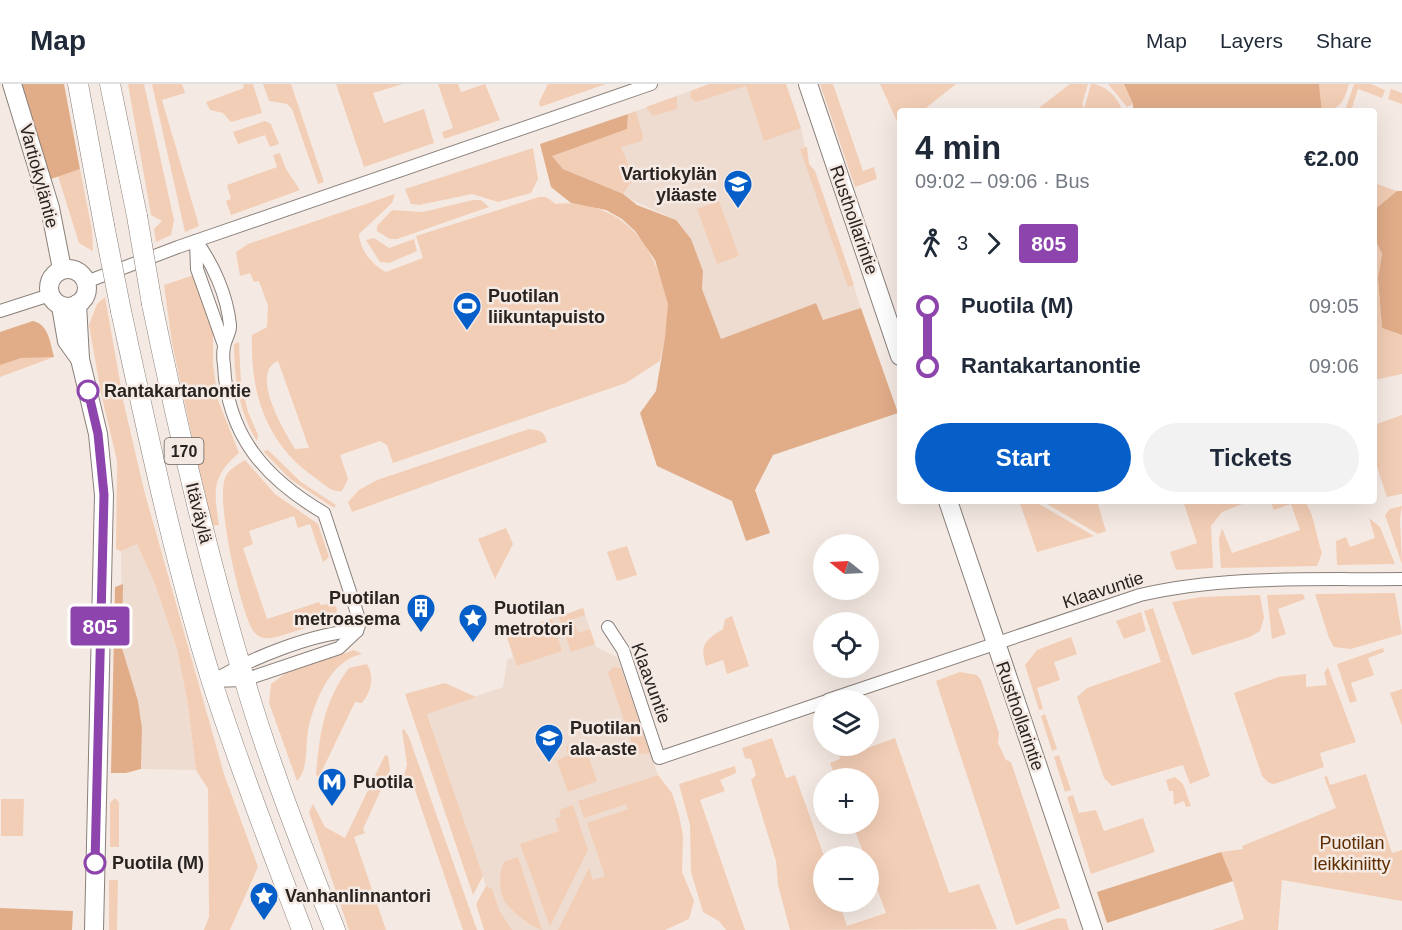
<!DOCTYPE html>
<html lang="en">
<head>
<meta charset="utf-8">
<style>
  body { margin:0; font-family:Arial,sans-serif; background:#f2f2f3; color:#1f2937; height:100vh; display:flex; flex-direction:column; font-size:22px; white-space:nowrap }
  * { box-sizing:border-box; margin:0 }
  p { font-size:20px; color:#747a83 }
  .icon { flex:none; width:33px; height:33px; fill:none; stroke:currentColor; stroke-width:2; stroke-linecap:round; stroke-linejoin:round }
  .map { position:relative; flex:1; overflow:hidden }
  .details { position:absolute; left:897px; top:24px; width:480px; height:396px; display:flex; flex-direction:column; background:#fff; border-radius:6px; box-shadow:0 6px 24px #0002 }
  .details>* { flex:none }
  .badge { padding:0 12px; border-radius:4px; font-size:21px; line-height:39px }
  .needle { width:39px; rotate:288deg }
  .controls { position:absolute; left:813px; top:450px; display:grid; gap:12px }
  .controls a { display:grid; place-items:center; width:66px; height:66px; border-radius:50%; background:#fff; box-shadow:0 6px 24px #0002; font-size:30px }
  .map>.badge { position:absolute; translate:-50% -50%; box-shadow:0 0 0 3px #fff }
  .legs { display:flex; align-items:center; gap:9px; height:66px; padding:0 18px; font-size:20px }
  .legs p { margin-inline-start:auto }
  .summary { display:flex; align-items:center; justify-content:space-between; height:102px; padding:0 18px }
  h1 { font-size:33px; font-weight:700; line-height:45px }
  .primary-button { display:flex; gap:12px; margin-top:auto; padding:12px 18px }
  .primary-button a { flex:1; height:69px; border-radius:36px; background:#065fc8; color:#fff; font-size:24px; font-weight:700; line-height:69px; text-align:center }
  .primary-button a+a { background:#f2f2f3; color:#1f2937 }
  ul { padding:0 18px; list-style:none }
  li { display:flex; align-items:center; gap:21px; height:60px; font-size:22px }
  li i { display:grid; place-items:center; width:9px; height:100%; margin:0 8px; background:currentColor }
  li i::after { content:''; width:15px; height:15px; margin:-8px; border:4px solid; border-radius:50%; background:#fff }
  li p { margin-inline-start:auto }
  li:first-child i { background:linear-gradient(#0000 50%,currentColor 0) }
  li:last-child i { background:linear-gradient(currentColor 50%,#0000 0) }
  header { display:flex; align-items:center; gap:36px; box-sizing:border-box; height:84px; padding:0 30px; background:#fff; border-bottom:2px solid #e0e1e3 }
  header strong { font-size:28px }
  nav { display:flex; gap:33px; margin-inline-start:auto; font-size:21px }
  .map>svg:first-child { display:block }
</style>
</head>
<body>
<header>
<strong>Map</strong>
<nav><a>Map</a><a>Layers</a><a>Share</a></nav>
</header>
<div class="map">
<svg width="1402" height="846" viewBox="0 0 1402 846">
  <rect width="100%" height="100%" fill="#f5eae3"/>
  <g fill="#eedcd0">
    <path d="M709 0H786L801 44 809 80 815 87 861 224 822 236 816 219 721 255 702 205 703 186 676 136 581 93 627 45 628 30Z"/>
    <path d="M137 460 155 500 177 565 188 621 196 686 141 685 142 644 138 617 122 564 121 467Z"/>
    <path d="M583 524 596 563 617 573 658 691 633 699 629 846H501L427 629 503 603 507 576 513 573 506 550Z"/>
  </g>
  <g fill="#f3ceb6" fill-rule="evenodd">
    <path d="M128 0H144L174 136 171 151 156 158 154 145 162 137 151 131Z"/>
    <path d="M152 0H182L185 9 162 16 199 142 185 148Z"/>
    <path d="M243 0H253L262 29 231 38 223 29 210 26 206 18 244 4Z"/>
    <path d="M263 0H291L324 98 318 100 292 25 287 20 269 17Z"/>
    <path d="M336 0H403L373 9 384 39 424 25 434 59 364 83Z"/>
    <path d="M438 0H458L461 8 485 0 500 36 444 55 442 48 453 44Z"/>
    <path d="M548 0H606L540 23 539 18Z"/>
    <path d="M709 0H786L801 44 764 57 746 2 696 18 690 14 691 7Z"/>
    <path d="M820 0H833L863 87 874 83 877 95 855 103Z"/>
    <path d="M880 0H956L922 27H900V44Z"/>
    <path d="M1070 0H1088L1082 20 1084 25 1091 0C1105 0 1119 14 1122 27H1035Z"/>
    <path d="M1108 0H1124L1133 20 1127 23Z"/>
    <path d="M1319 0H1349C1345 15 1340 27 1322 27Z"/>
    <path d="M1354 0H1371L1385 6 1382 14 1358 5 1351 27H1345Z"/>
    <path d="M1391 5 1402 9V20L1388 15Z"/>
    <path d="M677 12V25L653 32 646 23Z"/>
    <path d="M636 27 643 53 642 57 621 63 634 94 623 110 563 85 551 71 627 45 628 30Z"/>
    <path d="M265 37 271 40 279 60 270 63 265 51 238 60 233 48Z"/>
    <path d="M807 63 809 80 815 87 854 201 848 203 800 65Z"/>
    <path d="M533 64 538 95 531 109 498 118 472 110 419 121 411 120 405 105Z"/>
    <path d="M280 69 286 85 300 106 231 131 226 117 231 115 227 101 277 83 273 71Z"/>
    <path d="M80 85 92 146 93 167 79 159 58 92Z"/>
    <path d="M1374 99 1397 107 1374 126Z"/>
    <path d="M395 110 392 119 359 150C360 166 372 181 386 188L423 174 416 152 539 113H546L556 120C567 118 577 120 588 122 627 131 649 158 661 196 663 204 668 214 668 222 669 241 664 259 660 277L626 299 393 379 387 361 380 357 340 371 348 395 342 407C331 409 323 399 314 393 266 359 250 309 252 251L267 243 268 222 259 197 254 198 250 189 240 192 236 168 248 160ZM278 277 309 364H308L295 365C284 347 249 289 278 277Z"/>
    <path d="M473 116H481L489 123 397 155H390L377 147V142L392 126 423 128Z"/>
    <path d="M719 117 739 172 717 180 697 125Z"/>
    <path d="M1374 153 1382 170 1378 194 1382 244 1402 251V290L1374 296Z"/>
    <path d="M374 154 389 164 414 155 417 167 389 179 380 178 366 156Z"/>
    <path d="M194 191 213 246V280L218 316 239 369C211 393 214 407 219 441L211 442 172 259 164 201Z"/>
    <path d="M105 213 124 320 144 406 224 690 258 783 230 846H204L209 833 208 705 196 686 188 621 177 565 155 500 137 460 121 467 116 465 117 377 101 309 89 241 97 220Z"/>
    <path d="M33 237C49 241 50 259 54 273L0 293V248Z"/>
    <path d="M239 258 241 299 248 328 258 351 257 357C239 328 234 294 234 260Z"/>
    <path d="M1402 331V410L1387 413 1374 374V341Z"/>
    <path d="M529 345C540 346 544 347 547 358L352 428 348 418 359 406 377 396Z"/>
    <path d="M268 366 301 398 336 421 334 424 290 395 263 367Z"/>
    <path d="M245 376 275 410 318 440 329 473 323 478 310 440 298 444 294 432 249 447 253 460 243 464 267 535 319 518 321 521 333 519 337 524 336 530 330 534C317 539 275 557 264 554 258 553 253 548 251 543 239 519 216 418 225 394 228 386 237 381 245 376Z"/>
    <path d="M1019 417H1034L1094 452 1037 468Z"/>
    <path d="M1042 417H1097L1106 447 1098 450Z"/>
    <path d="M1183 417H1250L1222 428 1211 442 1213 484 1176 486 1170 468 1197 459Z"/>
    <path d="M1270 417H1305C1315 433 1316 452 1322 469L1317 482 1221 484 1219 455 1222 444 1232 469 1300 446 1291 420 1274 426Z"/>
    <path d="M1402 422 1400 435 1402 480 1385 431 1390 425Z"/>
    <path d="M1369 434 1380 443 1395 480 1337 481 1336 457 1346 453 1350 463 1375 454Z"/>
    <path d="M506 444 513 460 495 495 478 455Z"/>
    <path d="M627 462 637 491 617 497 607 468Z"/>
    <path d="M1395 509 1402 550 1351 565 1334 563 1329 554 1315 510Z"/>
    <path d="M1303 510 1305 515 1278 525 1286 550 1272 555 1267 511Z"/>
    <path d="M1260 511 1264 534 1260 547 1250 553 1192 571 1172 518 1202 513Z"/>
    <path d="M583 524 585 531 573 535 578 549 590 545 595 560 571 568 559 533Z"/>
    <path d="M1153 524 1210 692 1190 700 1183 681 1112 702 1104 694 1077 613 1087 604 1161 578 1144 527Z"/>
    <path d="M1141 528 1146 547 1124 555 1116 537Z"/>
    <path d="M732 532 749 582 727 590 723 576 706 582C699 560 706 556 723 545L725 535Z"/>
    <path d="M552 535 562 567 517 582 506 550Z"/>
    <path d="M1071 553 1077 570 1054 578 1060 596 1037 604 1043 625 1039 626 1025 581 1037 566Z"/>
    <path d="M1383 564 1384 568 1368 574 1374 591 1351 599 1357 617 1350 619 1337 580Z"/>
    <path d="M354 566 362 570C332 576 317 612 310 638 304 655 310 685 297 697L269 619 271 600 286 589Z"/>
    <path d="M367 580C375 593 371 608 362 619L355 618 319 693 316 691C319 653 324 616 349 584Z"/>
    <path d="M613 583 621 584 650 669 640 670 634 666 608 589Z"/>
    <path d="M1328 583 1356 658 1320 669 1324 683 1274 700 1269 699 1262 692 1234 609 1278 593 1306 590V603L1327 601 1324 589Z"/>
    <path d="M960 588 977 591 981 596 999 649 998 659 1006 676 1011 678 1060 824 1016 841 936 597Z"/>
    <path d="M445 599 476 613 427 630 483 792 473 811 405 610Z"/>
    <path d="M1402 605V642L1390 609Z"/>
    <path d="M1045 630 1057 665 1052 667 1041 632Z"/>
    <path d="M404 645 409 653 477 846H463L413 700 408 701 403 697 407 680 402 647Z"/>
    <path d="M772 654 786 694 795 691 824 772V818H839L847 842 886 829 869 783 868 772H865L852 740H868V694H836L830 679 840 675 836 662H854L857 668 895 654 949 809 979 800 997 845 790 846 778 801 776 777 751 696 756 691 751 675 745 674 742 664Z"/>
    <path d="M583 657 597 697 568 708 557 677 568 671 566 663Z"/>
    <path d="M385 671 388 672 390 686 363 745 365 749 354 753 386 846H349L309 728 313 720 325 743 345 754Z"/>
    <path d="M1059 671 1071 706 1065 708 1054 673Z"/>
    <path d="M735 682 736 689 720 696 725 707 700 716 745 846H726L719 837 703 828 691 788 690 741 679 700Z"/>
    <path d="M1366 690 1392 769 1402 766V817L1282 796 1278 846H1212L1244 835 1233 797 1221 768 1243 765 1242 762 1336 724 1324 693 1327 692 1330 701Z"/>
    <path d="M658 691 672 709 679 731 683 752 682 788 694 817 689 835 665 846H558L589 784 593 796 605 792 587 739 628 725 626 720 584 734 578 717Z"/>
    <path d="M1175 693 1183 700 1191 722 1186 723 1184 717 1174 721 1173 707H1169L1166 696Z"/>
    <path d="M1073 711 1079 729 1096 726 1104 747 1143 734 1155 768 1091 790 1067 713Z"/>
    <path d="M115 714 119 718V763H110V719Z"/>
    <path d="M1 715H24L23 752H1Z"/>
    <path d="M573 721 588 766 550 842 520 760 559 747 555 735 561 732 559 726Z"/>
    <path d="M518 773 542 846C533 844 508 825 504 816 499 807 499 787 504 778Z"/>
    <path d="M109 796H118L117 846H109Z"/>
    <path d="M486 802 492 805 499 826 512 846H484L476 820Z"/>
    <path d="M1058 834 1066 835 1069 846H1024Z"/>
  </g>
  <g fill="#e1ad89">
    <path d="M21 0H64L80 85 51 95Z"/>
    <path d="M1124 0H1319L1322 27H1133V20Z"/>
    <path d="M628 30 627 45 552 72 563 85 623 110 637 121 676 136 691 155 703 187 702 205 721 255 816 219 823 236 861 224 898 329 773 371 755 406 770 449 746 457 732 417 657 382 640 329 656 307 665 253 668 220 655 176 635 147 622 135 606 126 571 119 551 103 540 60Z"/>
    <path d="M1397 107H1402V251L1382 244 1378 194 1382 170 1374 153V126Z"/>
    <path d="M33 237C49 241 50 259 54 273L21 274 0 281V248Z"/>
    <path d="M123 500 122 564 138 617 142 644 141 685 126 689H111L115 503Z"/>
    <path d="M1221 768 1233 797 1107 839 1097 808Z"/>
    <path d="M0 824 73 827 72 846H0Z"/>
  </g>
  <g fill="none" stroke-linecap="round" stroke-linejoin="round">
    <g stroke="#897f79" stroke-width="14">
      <g id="street">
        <path d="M196 157C213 180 227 211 230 241 231 248 225 255 224 263 223 268 223 275 224 281 227 352 266 395 324 429L360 538 357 547 339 564 244 596 212 597"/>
        <path d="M196 157 197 185 224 261"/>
        <path d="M86 198 178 163 651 0"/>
        <path d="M0 227 50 211"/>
        <path d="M608 543 623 566 659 674 824 618"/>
        <path d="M213 597C249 575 315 548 357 547"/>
        <path d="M828 616 1140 511C1226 491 1314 496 1402 495"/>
      </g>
    </g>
    <g stroke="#897f79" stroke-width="20">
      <g id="secondary">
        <path d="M12 0 50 124 62 185"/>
        <path d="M808 0 900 272"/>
        <circle cx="68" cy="204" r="19"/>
        <path d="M77 220 80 275 98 350 104 411 94 846"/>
        <path d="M61 222 67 257 80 275"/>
        <path d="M948 417 1093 846"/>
      </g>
    </g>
    <g stroke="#897f79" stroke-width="21">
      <g id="primary">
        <path d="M78 0 104 141"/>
        <path d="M110 0 137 132"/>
        <path d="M152 220C178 346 207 471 244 594 269 680 302 763 335 846"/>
        <path d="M121 227C148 351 174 476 212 598 239 682 271 764 302 846"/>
      </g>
    </g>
    <use href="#street" stroke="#fff" stroke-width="12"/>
    <use href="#secondary" stroke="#fff" stroke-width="18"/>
    <use href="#primary" stroke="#fff" stroke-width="20"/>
    <g stroke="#897f79" stroke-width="21" stroke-linecap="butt">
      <g id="primary-bridge">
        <path d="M137 132 152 220"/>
        <path d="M104 141 121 227"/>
      </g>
    </g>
    <use href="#primary-bridge" stroke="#fff" stroke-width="20"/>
  </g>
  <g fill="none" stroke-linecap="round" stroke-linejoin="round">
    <g stroke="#fff" stroke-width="14">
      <path id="line-1" d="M88 307 98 350 104 411 95 779"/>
    </g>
    <use href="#line-1" stroke="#8e44ad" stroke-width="9"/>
  </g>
  <defs>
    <g id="school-pin" transform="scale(1.5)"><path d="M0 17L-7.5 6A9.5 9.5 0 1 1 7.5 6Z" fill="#065fc8" stroke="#f5eae3"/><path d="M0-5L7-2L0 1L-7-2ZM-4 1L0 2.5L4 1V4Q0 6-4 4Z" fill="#fff"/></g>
    <g id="stadium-pin" transform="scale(1.5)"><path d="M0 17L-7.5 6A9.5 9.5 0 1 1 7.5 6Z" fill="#065fc8" stroke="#f5eae3"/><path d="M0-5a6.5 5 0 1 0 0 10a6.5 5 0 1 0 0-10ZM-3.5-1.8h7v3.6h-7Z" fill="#fff"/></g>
    <g id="building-pin" transform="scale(1.5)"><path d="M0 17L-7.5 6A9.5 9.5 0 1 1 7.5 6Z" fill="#065fc8" stroke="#f5eae3"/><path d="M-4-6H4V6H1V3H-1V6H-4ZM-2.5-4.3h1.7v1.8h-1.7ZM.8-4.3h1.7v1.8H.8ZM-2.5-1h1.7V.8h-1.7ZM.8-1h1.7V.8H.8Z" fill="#fff"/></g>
    <g id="sight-pin" transform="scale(1.5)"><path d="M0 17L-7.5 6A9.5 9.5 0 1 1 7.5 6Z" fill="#065fc8" stroke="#f5eae3"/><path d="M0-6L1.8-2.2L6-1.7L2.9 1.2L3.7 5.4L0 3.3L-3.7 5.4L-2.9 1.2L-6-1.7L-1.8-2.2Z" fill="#fff"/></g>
    <g id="metro-pin" transform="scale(1.5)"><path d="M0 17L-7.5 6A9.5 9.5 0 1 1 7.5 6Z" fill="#065fc8" stroke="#f5eae3"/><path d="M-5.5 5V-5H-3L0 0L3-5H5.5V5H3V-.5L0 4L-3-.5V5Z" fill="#fff"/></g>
  </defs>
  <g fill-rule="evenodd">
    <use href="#school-pin" x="738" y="100"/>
    <use href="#stadium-pin" x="467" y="222"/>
    <use href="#building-pin" x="421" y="524"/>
    <use href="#sight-pin" x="473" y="534"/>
    <use href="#school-pin" x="549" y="654"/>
    <use href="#metro-pin" x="332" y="698"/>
    <use href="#sight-pin" x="264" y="812"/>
  </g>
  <g fill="#fff" stroke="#8e44ad" stroke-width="3">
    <circle cx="88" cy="307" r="10"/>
    <circle cx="95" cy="779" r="10"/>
  </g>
  <g text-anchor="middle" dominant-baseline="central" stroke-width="5" stroke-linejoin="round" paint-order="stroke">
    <rect fill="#f5eae3" stroke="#665f5b" stroke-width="1.5" x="164.5" y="354" width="39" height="26" rx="4.5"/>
    <g font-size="16" font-weight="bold" fill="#282321">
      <text x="184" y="367">170</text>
    </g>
    <g font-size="18" font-weight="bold" fill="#282321" stroke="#f5eae3" text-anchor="start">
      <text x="717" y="90" text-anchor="end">Vartiokylän<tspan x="717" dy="21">yläaste</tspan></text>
      <text x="488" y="212">Puotilan<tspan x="488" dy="21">liikuntapuisto</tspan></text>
      <text x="400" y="514" text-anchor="end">Puotilan<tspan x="400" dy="21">metroasema</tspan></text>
      <text x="494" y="524">Puotilan<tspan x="494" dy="21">metrotori</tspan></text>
      <text x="570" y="644">Puotilan<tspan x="570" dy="21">ala-aste</tspan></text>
      <text x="353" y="698">Puotila</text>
      <text x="285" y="812">Vanhanlinnantori</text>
    </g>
    <g font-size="18" fill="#282321" stroke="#f5eae3">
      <text transform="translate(39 92) rotate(75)">Vartiokyläntie</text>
      <text transform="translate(854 136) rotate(71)">Rusthollarintie</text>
      <text transform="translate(199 429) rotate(76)">Itäväylä</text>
      <text transform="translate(1103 506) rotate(-18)">Klaavuntie</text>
      <text transform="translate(651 599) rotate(70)">Klaavuntie</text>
      <text transform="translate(1020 632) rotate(71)">Rusthollarintie</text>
    </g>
    <g font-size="18" font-weight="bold" fill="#282321" stroke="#f5eae3" text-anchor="start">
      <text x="104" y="307">Rantakartanontie</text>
      <text x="112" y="779">Puotila (M)</text>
    </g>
    <g font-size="18" fill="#5e2d02" stroke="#f5eae3">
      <text x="1352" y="759">Puotilan<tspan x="1352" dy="21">leikkiniitty</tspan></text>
    </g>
  </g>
</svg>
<div class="controls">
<a><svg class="needle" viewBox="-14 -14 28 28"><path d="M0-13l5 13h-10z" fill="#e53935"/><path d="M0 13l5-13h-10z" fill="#747a83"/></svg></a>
<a><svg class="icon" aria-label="locate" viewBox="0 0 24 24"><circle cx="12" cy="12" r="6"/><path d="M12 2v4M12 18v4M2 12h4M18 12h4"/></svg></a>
<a><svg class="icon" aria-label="layers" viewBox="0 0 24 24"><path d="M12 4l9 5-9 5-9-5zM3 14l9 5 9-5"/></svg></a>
<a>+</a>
<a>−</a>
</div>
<b class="badge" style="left:100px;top:542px;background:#8e44ad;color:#fff">805</b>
<section class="details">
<div class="summary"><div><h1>4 min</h1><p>09:02 – 09:06 · Bus</p></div><b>€2.00</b></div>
<div class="legs"><svg class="icon" aria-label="walk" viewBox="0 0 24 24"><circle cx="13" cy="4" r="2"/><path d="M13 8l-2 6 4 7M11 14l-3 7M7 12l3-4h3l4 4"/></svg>3<svg class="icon" aria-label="forward" viewBox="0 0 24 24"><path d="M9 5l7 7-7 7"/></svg><b class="badge" style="background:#8e44ad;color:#fff">805</b></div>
<ul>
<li><i style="color:#8e44ad"></i><b>Puotila (M)</b><p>09:05</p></li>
<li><i style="color:#8e44ad"></i><b>Rantakartanontie</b><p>09:06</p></li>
</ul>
<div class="primary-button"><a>Start</a><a>Tickets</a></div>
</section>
</div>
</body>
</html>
